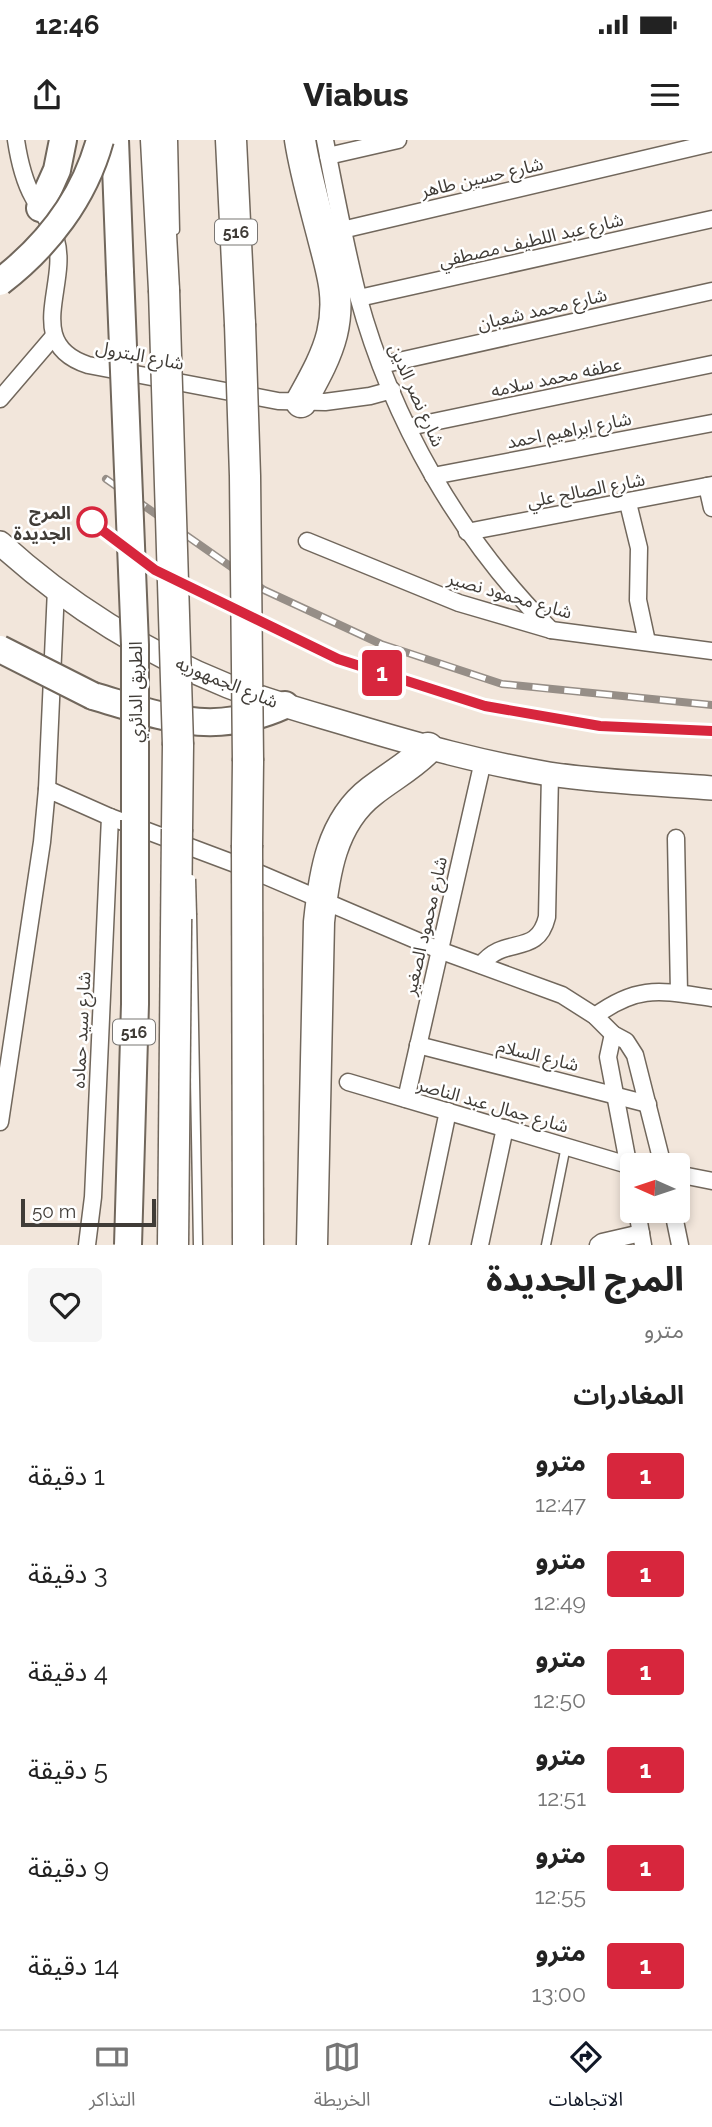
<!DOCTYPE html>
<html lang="ar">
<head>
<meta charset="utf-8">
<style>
  body { margin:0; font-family:Raleway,"Noto Sans Arabic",sans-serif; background:#f6f6f6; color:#222; direction:rtl; height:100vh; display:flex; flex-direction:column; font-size:26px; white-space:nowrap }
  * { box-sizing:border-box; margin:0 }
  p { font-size:23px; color:#767676 }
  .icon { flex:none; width:38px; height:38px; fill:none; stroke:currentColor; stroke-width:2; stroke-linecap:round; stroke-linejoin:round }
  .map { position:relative; height:1105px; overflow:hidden; direction:ltr }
  .panel { display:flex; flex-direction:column; background:#fff; flex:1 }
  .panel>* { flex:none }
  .badge { padding:0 14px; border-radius:5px; font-size:24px; line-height:46px }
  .needle { width:46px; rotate:273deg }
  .fabs { position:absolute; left:620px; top:1013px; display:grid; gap:14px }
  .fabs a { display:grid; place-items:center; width:70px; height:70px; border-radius:7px; background:#fff; box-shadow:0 4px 10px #0003; font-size:35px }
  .scale { position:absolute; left:21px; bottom:18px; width:135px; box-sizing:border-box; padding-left:7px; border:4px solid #403c37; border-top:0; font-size:19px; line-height:24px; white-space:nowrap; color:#403c37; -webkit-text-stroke:5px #fff; paint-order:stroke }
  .map>.badge { position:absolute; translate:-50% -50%; box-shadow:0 0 0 4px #fff }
  h2 { padding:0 28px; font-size:26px; line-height:63px }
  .round { display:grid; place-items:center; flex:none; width:74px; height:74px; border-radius:7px; background:#f6f6f6 }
  .head { display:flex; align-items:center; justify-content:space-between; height:119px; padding:0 28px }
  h1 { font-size:33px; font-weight:800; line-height:52px }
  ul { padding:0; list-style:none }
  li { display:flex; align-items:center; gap:21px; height:98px; padding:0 28px }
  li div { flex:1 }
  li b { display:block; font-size:26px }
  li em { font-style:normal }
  li .badge { min-width:77px; font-weight:700; text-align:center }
  .status { display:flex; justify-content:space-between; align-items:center; height:49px; padding:0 35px; background:#fff; direction:ltr }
  .status svg { height:19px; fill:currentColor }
  header { display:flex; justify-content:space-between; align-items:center; height:91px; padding:0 28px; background:#fff; font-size:32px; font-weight:800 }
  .tabs { display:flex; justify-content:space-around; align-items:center; height:98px; border-top:2px solid #e0e0e0; background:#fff; font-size:19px; color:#767676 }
  .tabs a { display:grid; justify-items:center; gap:4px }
  .tabs .active { color:#111827 }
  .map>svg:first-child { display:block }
</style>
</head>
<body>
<div class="status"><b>12:46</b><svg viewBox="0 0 49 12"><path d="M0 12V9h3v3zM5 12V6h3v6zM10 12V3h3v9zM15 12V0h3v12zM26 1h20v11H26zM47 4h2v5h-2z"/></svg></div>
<header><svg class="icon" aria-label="menu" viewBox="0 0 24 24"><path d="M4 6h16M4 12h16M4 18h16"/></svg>Viabus<svg class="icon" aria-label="share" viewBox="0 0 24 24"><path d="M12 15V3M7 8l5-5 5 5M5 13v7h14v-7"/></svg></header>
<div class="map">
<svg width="712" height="1105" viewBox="0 0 712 1105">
  <rect width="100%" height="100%" fill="#f2e6db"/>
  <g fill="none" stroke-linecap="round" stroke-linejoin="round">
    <g stroke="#71675c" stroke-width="11">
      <g id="service">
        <path d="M173 0 175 90"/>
        <path d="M192 775 198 1105"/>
        <path d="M546 1105 566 1006"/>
      </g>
    </g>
    <g stroke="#71675c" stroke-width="19">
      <g id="minor">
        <path d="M16 0C19 20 23 39 33 57 41 72 52 84 56 100 69 144 23 204 88 225L278 261 325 262 370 256 392 250"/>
        <path d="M325 0C335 52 345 105 358 156 392 281 460 399 551 490"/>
        <path d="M328 16 398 0"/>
        <path d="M342 90 712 3"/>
        <path d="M359 158 712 79"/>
        <path d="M381 225 712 151"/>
        <path d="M0 259 54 196"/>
        <path d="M409 287 712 224"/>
        <path d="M433 336 712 283"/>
        <path d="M707 346 712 368"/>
        <path d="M628 363 639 408 638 460 647 502"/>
        <path d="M467 392 712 345"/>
        <path d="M307 401 459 463 551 490 712 511"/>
        <path d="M47 649 56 449"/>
        <path d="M676 698 679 853"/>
        <path d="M481 825C505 794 537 818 547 777L550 634"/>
        <path d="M595 876C639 844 661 851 712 858"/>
        <path d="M613 894 608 917 632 1044"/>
        <path d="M418 905 648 964"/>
        <path d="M348 942 628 1025"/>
        <path d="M406 959 483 621"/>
        <path d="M0 982 42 702 47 649 110 677 254 731 439 810 562 855 595 876 613 894 626 901 635 915 663 1026"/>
        <path d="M677 1034 712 1041"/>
        <path d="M637 1071 643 1105"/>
        <path d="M673 1071 680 1105"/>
        <path d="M87 1105 93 1057 110 677"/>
        <path d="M420 1105 448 971"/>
        <path d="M480 1105 505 988"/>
        <path d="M598 1105 602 1102 641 1093"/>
      </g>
    </g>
    <g stroke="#71675c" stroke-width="26">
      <path id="secondary" d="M0 403C67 464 144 512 228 546 269 562 311 573 354 586 418 605 482 623 549 634 603 642 657 644 712 648"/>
    </g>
    <g stroke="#71675c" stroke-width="30">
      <g id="trunk">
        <path d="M115 0 120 132"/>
        <path d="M40 68 57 30 63 0"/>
        <path d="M93 556C165 577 212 598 285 565"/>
        <path d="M135 596V680"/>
      </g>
    </g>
    <g stroke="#71675c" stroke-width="33">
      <g id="motorway">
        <path d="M156 0 164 150"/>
        <path d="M231 0 240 184"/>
        <path d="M300 0C305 32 314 63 322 94 331 130 341 156 332 194 326 218 313 240 301 262"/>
        <path d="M177 689 178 605"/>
        <path d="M247 705 248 621"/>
        <path d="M312 1105 319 782C324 735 331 682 372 651 391 636 412 625 428 608"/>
      </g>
    </g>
    <use href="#service" stroke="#fff" stroke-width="8"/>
    <use href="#minor" stroke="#fff" stroke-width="16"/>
    <use href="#secondary" stroke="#fff" stroke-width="23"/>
    <use href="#trunk" stroke="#fff" stroke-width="26"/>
    <use href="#motorway" stroke="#fff" stroke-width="30"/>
    <g stroke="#968e87" stroke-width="8">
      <g id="rail">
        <path d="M106 339 264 450 381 504 502 544 712 565"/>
        <path d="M86 378 154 430 338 519 485 566 600 586 712 591"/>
      </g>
    </g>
    <use href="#rail" stroke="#fff" stroke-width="5" stroke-dasharray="16" stroke-linecap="butt"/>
    <g stroke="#71675c" stroke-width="11" stroke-linecap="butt">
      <path id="service-bridge" d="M191 739 192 775"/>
    </g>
    <g stroke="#71675c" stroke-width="30" stroke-linecap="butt">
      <g id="trunk-bridge">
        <path d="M120 132 135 505V596"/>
        <path d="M0 142C47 106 84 58 100 0"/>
        <path d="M0 509 93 556"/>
        <path d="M128 1105 135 864V680"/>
      </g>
    </g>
    <g stroke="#71675c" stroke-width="33" stroke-linecap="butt">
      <g id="motorway-bridge">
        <path d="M164 150 178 605"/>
        <path d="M240 184 245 336 248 621"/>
        <path d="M247 705 248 1105"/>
        <path d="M173 1105 177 689"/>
      </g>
    </g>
    <use href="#service-bridge" stroke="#fff" stroke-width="8"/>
    <use href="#trunk-bridge" stroke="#fff" stroke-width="26"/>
    <use href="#motorway-bridge" stroke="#fff" stroke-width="30"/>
  </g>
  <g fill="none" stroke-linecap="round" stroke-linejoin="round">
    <g stroke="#fff" stroke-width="16">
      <path id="line" d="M86 378 155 430 338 519 485 566 600 586 712 591"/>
    </g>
    <use href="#line" stroke="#d7263d" stroke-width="10"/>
  </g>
  <circle fill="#fff" stroke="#d7263d" stroke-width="3.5" cx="92" cy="382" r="14"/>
  <g text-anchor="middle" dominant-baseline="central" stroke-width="5" stroke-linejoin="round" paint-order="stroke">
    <g fill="#fff" stroke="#797673" stroke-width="2">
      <rect x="215" y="79.5" width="42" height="25" rx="5"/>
      <rect x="113" y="879.5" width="42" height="25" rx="5"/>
    </g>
    <g font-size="16" font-weight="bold" fill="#403c37">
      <text x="236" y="92">516</text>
      <text x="134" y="892">516</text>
    </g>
    <g font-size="18" fill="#403c37" stroke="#fff">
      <text transform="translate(482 37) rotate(-13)">شارع حسين طاهر</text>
      <text transform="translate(531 100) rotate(-13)">شارع عبد اللطيف مصطفي</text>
      <text transform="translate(542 169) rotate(-13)">شارع محمد شعبان</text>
      <text transform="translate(140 215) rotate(11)">شارع البترول</text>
      <text transform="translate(556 237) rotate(-12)">عطفه محمد سلامه</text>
      <text transform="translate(417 255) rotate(66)">شارع نصر الدين</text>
      <text transform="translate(569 290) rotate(-11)">شارع ابراهيم احمد</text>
      <text transform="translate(586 350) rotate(-11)">شارع الصالح علي</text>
      <text transform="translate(510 455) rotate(16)">شارع محمود نصير</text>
      <text transform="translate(227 542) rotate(22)">شارع الجمهوريه</text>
      <text transform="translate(135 552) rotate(-90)">الطريق الدائري</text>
      <text transform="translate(425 786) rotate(-77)">شارع محمود الصغير</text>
      <text transform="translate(81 890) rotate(-87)">شارع سيد حماده</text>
      <text transform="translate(538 915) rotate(14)">شارع السلام</text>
      <text transform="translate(493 965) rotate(16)">شارع جمال عبد الناصر</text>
    </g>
    <g font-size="18" font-weight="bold" fill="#403c37" stroke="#fff" text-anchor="end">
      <text x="71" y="372">المرج<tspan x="71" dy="21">الجديدة</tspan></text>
    </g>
  </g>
</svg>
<div class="fabs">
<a><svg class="needle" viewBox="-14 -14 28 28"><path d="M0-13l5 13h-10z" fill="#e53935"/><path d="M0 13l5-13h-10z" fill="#767676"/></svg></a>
</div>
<div class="scale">50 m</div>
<b class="badge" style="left:382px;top:533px;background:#d7263d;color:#fff">1</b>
</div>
<section class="panel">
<div class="head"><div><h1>المرج الجديدة</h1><p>مترو</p></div><a class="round"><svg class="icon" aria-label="heart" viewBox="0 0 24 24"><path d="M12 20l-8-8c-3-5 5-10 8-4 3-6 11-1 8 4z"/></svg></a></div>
<h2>المغادرات</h2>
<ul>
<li><span class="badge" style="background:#d7263d;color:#fff">1</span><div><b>مترو</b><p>12:47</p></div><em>1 دقيقة</em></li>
<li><span class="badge" style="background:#d7263d;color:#fff">1</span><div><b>مترو</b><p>12:49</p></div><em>3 دقيقة</em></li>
<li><span class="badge" style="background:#d7263d;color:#fff">1</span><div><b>مترو</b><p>12:50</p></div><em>4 دقيقة</em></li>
<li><span class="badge" style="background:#d7263d;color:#fff">1</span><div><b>مترو</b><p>12:51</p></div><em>5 دقيقة</em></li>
<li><span class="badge" style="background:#d7263d;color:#fff">1</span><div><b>مترو</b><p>12:55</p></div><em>9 دقيقة</em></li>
<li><span class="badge" style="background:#d7263d;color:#fff">1</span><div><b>مترو</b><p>13:00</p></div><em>14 دقيقة</em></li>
</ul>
</section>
<nav class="tabs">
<a class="active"><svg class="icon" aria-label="directions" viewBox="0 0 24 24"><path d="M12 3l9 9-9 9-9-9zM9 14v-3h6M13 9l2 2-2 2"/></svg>الاتجاهات</a>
<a><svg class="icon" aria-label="map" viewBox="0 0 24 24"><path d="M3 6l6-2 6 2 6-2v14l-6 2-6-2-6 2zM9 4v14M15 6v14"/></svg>الخريطة</a>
<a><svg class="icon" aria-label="tickets" viewBox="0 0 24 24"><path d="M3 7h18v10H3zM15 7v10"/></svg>التذاكر</a>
</nav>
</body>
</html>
